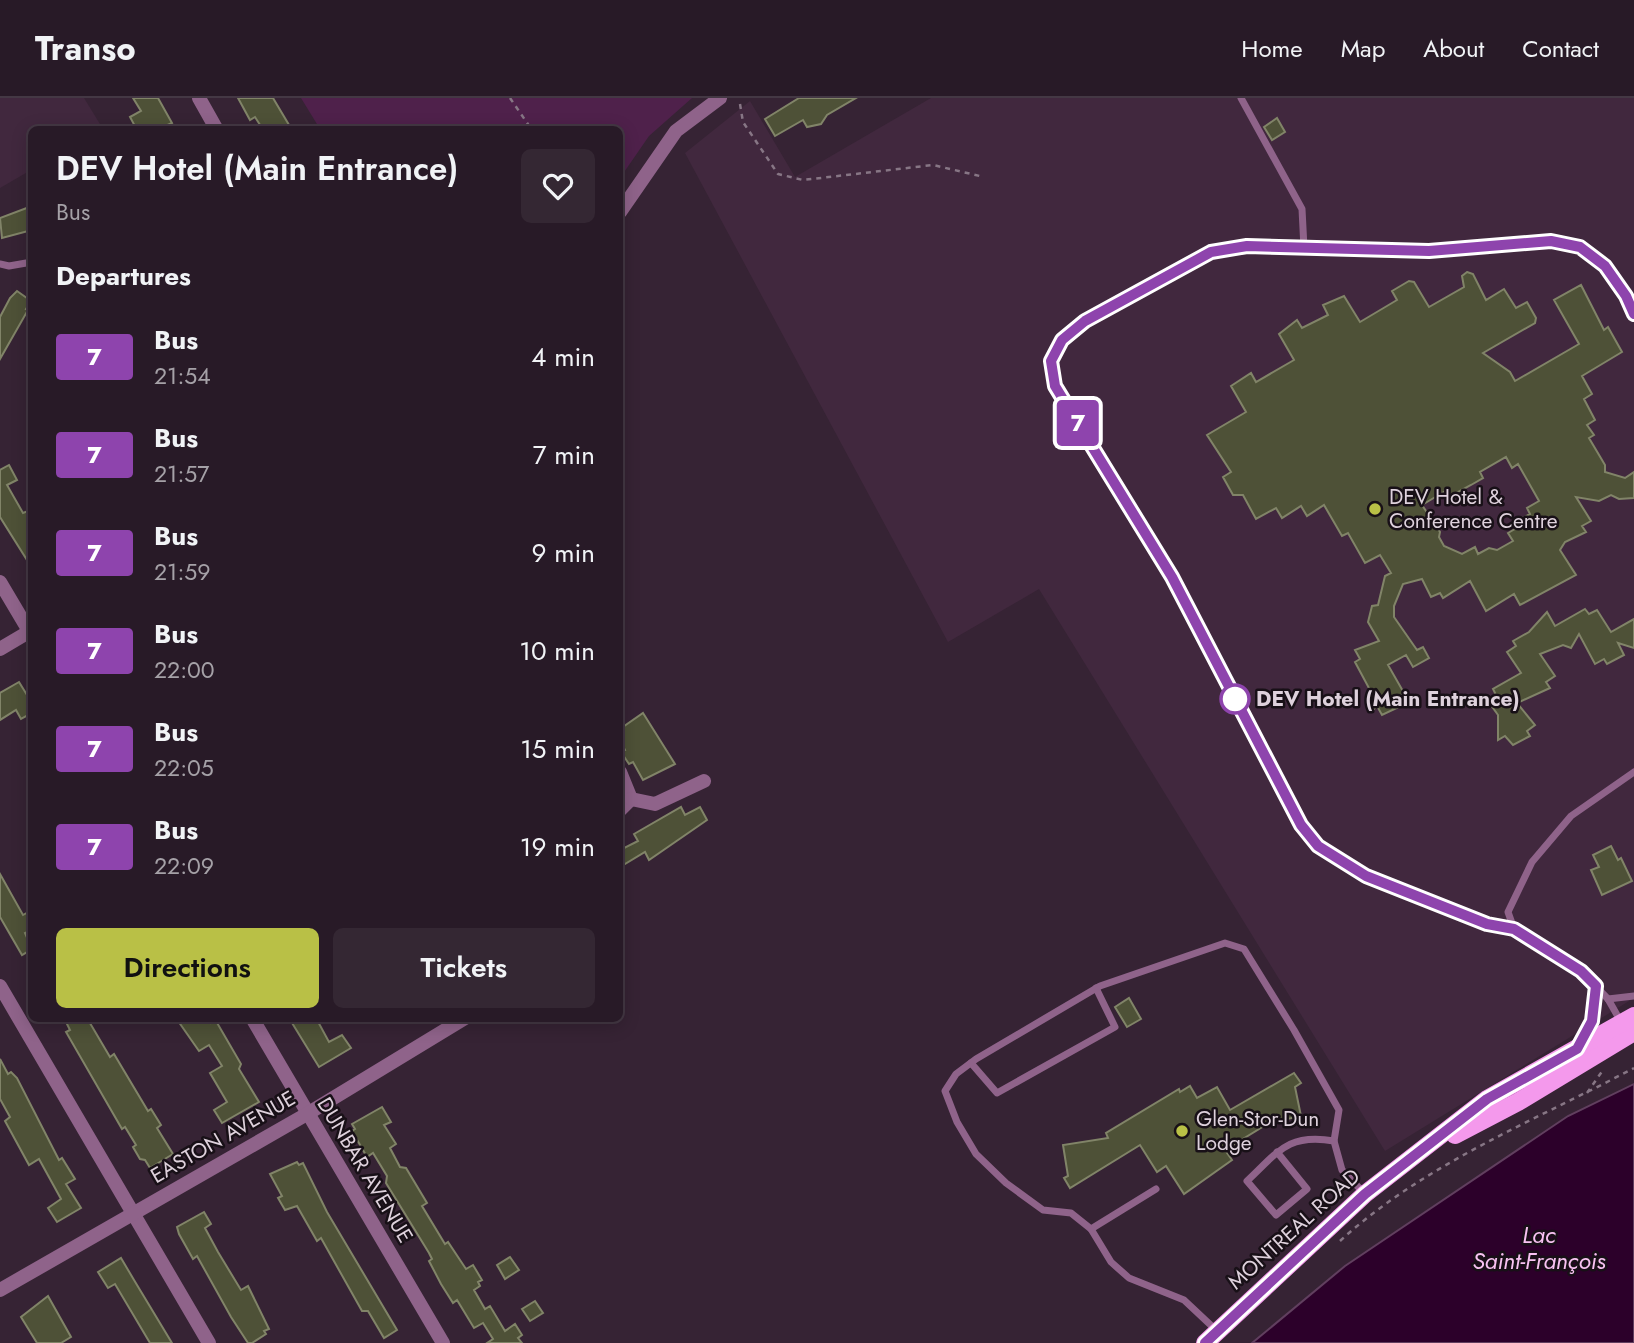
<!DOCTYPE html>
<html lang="en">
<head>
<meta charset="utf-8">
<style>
  body { margin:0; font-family:Jost,sans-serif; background:#342733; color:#f1f3f6; height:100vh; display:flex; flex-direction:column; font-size:26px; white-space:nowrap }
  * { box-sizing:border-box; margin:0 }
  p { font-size:23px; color:#a5a1a7 }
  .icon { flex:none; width:38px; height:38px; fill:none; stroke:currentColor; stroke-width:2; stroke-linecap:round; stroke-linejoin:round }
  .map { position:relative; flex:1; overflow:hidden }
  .sheet { position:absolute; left:28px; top:28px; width:595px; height:896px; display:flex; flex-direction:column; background:#281a27; border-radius:10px; box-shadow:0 4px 18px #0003,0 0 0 2px #443844 }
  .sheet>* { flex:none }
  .badge { padding:0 14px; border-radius:5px; font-size:24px; line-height:46px }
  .map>.badge { position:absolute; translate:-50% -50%; box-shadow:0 0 0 4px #fff }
  h2 { padding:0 28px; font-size:26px; line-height:63px }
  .round { display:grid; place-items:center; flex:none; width:74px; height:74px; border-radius:10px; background:#342733 }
  .summary { display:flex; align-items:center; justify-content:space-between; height:119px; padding:0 28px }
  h1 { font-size:33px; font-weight:600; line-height:52px }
  .cta { display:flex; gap:14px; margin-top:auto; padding:14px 28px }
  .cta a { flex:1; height:80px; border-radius:10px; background:#b9c046; color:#111; font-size:28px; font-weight:600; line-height:80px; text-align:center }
  .cta a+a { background:#342733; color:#f1f3f6 }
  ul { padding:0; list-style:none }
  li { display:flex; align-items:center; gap:21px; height:98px; padding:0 28px }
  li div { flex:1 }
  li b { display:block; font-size:26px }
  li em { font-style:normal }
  li .badge { min-width:77px; font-weight:700; text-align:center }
  header { display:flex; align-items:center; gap:42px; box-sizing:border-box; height:98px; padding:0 35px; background:#281a27; border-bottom:2px solid #443844 }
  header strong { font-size:33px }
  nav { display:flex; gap:38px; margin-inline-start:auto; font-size:24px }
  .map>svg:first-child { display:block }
</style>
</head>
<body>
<header>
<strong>Transo</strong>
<nav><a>Home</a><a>Map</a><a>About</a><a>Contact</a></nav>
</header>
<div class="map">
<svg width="1634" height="1245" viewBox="0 0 1634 1245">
  <rect width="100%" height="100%" fill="#362334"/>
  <g fill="#41283e">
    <path d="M0 0H84L103 31 32 32 31 72 0 90Z"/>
    <path d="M931 0H1634V900L1385 1053 1039 491 948 544 685 55 750 3 795 79Z"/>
  </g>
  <path fill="#4f214b" d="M301 0H692L649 38 620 80V32L320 31Z"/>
  <path fill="#2c002a" stroke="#613f5f" stroke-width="2" d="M1634 986V1245H1252L1345 1168 1568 1018Z"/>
  <g fill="#4e5137" stroke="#818468" stroke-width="2" fill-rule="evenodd">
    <path d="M133 0H158L172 25 165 28 167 32H137L130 19 141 13Z"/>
    <path d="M238 0H273L292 32 262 30 255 19 250 22Z"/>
    <path d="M799 0H856L827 17 821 26 807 29 803 22 775 38 765 21Z"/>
    <path d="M1277 20 1285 34 1272 42 1264 29Z"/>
    <path d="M32 108V132L2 140 0 120Z"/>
    <path d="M1467 174 1473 176 1486 202 1504 191 1516 210 1527 204 1536 220 1535 225 1483 255 1510 274 1515 283 1579 246 1554 202 1581 187 1604 232 1608 229 1622 254 1582 278 1592 296 1584 301 1595 322 1587 327 1594 337 1589 340 1605 367V374L1625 380 1634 374V400L1619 401 1611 397 1599 403 1576 399 1591 423 1582 428 1586 434 1565 444 1560 452 1576 477 1520 507 1514 496 1486 513 1470 483 1443 500 1440 495 1431 499 1422 481 1403 486 1394 508V519L1417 552 1423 549 1429 560 1413 569 1406 557 1388 567 1404 595 1398 599 1403 607 1382 617 1377 608 1374 611 1367 598 1370 592 1355 564 1360 561 1355 552 1379 543 1368 524 1372 508 1378 507 1385 478 1391 475 1380 457 1365 465 1348 435 1342 438 1324 407 1307 418 1301 408 1282 420 1276 410 1256 421 1243 397H1233L1223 379 1231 374 1207 337 1246 314 1231 288 1251 275 1256 284 1294 262 1279 236 1297 222 1302 230 1328 217 1323 207 1344 198 1360 224 1397 202 1392 193 1409 183 1414 184 1429 209 1464 189 1462 178ZM1506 359 1512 370 1518 366 1539 403 1527 410 1530 416 1519 422 1522 427 1508 435 1513 443 1497 452 1489 450 1478 456 1475 449 1462 456 1444 448 1439 439 1440 434 1422 407 1447 392 1451 398 1471 387 1483 380 1480 374Z"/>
    <path d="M17 193 31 203 26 211 28 212 0 261V219L10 200Z"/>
    <path d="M9 367 17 382 7 387 23 415 28 413 32 419V470L0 419V372Z"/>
    <path d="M1585 511 1589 516 1597 512 1611 534 1634 521V550L1618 545 1624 557 1607 566 1604 561 1595 566 1579 536 1571 550 1563 547 1540 556 1555 578 1546 584 1550 590 1517 605 1535 627 1527 633 1530 638 1513 647 1505 638 1498 642V617L1488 603 1496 597 1493 591 1521 575 1507 554 1516 548 1513 543 1529 534 1547 514 1555 528Z"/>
    <path d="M19 584 32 605V615L21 621 16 612 0 622V595Z"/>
    <path d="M643 615 675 666 643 682 633 664 629 666 621 654 625 652 620 642V631Z"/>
    <path d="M681 709 685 717 700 709 707 722 649 762 645 754 620 769V752L638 743 634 736Z"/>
    <path d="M1611 748 1618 762 1621 760 1632 783 1602 797 1591 772 1599 769 1593 757Z"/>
    <path d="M0 776 23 817 32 812V832L25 835 32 851 22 857 0 819Z"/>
    <path d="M1129 900 1141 921 1127 929 1115 909Z"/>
    <path d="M64 920H87L110 959 114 956 148 1013 151 1011 161 1027 157 1030 173 1056 150 1070 145 1062 140 1061 133 1049 136 1047 125 1029 122 1031 66 934 70 932Z"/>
    <path d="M176 920H209L211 925 216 923 241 966 239 971 259 1004 222 1025 214 1012 227 1004 210 975 222 968 209 947 199 953Z"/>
    <path d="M289 920H316L329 944 342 937 351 950 319 969Z"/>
    <path d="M0 961 8 976 11 974 17 980 59 1062 62 1060 75 1081 66 1086 81 1110 57 1124 48 1110 61 1101 39 1061 29 1067 5 1023 10 1019 0 1001Z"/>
    <path d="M1294 975 1301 985 1295 989 1301 1018 1269 1025 1225 1052 1232 1062 1184 1096 1166 1068 1157 1074 1140 1047 1070 1090 1064 1080 1068 1078 1063 1047 1108 1040 1106 1035 1179 991 1180 994 1190 988 1197 1000 1217 989 1230 1012Z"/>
    <path d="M382 1009 391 1024 384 1027 396 1046 390 1050 400 1069 406 1070 427 1105 422 1108 445 1146 448 1144 466 1171 473 1167 482 1182 478 1184 480 1188 474 1192 485 1211 490 1208 505 1233 515 1226 522 1237 518 1240 522 1245H487L493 1241 483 1225 474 1230 457 1202 453 1205 441 1186 429 1163 432 1161 429 1155 386 1085 387 1078 373 1055 367 1059 352 1033 355 1031 352 1026Z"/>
    <path d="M297 1064 299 1067 303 1065 327 1114 397 1232 384 1240 368 1213H362L321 1140 317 1143 297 1108 285 1112 278 1100 282 1098 270 1076Z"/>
    <path d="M204 1114 211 1126 205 1130 218 1154 241 1192 248 1188 269 1231 264 1233 266 1236 252 1245H248L231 1219 197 1158 193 1161 179 1136 177 1129Z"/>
    <path d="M510 1159 519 1172 505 1181 497 1167Z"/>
    <path d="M121 1160 134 1182 172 1245H150L115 1186 108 1190 98 1174Z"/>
    <path d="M48 1198 71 1239 61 1245H37L21 1219Z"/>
    <path d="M535 1203 543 1215 530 1223 522 1211Z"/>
  </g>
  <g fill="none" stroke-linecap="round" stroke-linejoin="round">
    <g stroke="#877685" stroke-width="2.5" stroke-dasharray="5 5" stroke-linecap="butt">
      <path d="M510 0 532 32"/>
      <path d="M740 6 743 24 778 76 803 82 933 67 984 79"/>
      <path d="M1587 995 1603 972"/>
      <path d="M1340 1143C1424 1066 1534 1023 1634 970"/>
    </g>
    <g stroke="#8f638a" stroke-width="7">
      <path d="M1241 0 1302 111 1304 150"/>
      <path d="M0 166 9 168 32 164"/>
      <path d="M1514 831 1508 814 1532 764 1571 718 1634 674"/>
      <path d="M1608 901 1634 898"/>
      <path d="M1621 924 1608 901 1581 873 1514 831 1487 826 1366 778 1318 748 1301 727 1172 479 1055 288 1051 263 1062 242 1085 223 1211 154 1247 148 1429 153 1551 143 1580 149 1605 168 1626 198 1634 216"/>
      <path d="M1581 944 1592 923 1596 888"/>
      <path d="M971 965 997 995 1115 929 1096 890"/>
      <path d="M1277 1054 1307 1091 1276 1117 1247 1083C1278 1054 1288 1035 1334 1043L1342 1072 1364 1095"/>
      <path d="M1156 1091 1091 1131 1071 1115 1043 1112 1006 1085 976 1056 957 1024 945 993 956 976 976 961 1100 888 1225 845 1244 851 1294 932 1339 1012 1334 1043"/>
      <path d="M1091 1131 1111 1164 1129 1180 1184 1202 1217 1233"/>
    </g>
    <g stroke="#8f638a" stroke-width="14">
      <path d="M199 0 217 32"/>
      <path d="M620 114 676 33 720 0"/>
      <path d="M0 484 32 538"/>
      <path d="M0 551 32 532"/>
      <path d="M620 674 631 701 620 712"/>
      <path d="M631 701 655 706 704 683"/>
      <path d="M0 888 209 1245"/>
      <path d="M252 920 443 1245"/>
      <path d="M0 1192 307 1016 465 920"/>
    </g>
    <g stroke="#f499ec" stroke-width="18">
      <path d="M1455 1037 1518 1004 1634 934"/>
      <path d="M1205 1245 1365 1096 1487 1001 1634 918"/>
    </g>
  </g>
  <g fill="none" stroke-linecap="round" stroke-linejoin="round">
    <g stroke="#fff" stroke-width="16">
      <path id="line" d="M1205 1245 1365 1096 1487 1001 1577 951 1592 923 1596 888 1581 873 1514 831 1487 826 1366 778 1318 748 1301 727 1172 479 1055 288 1051 263 1062 242 1085 223 1211 154 1247 148 1429 153 1551 143 1580 149 1605 168 1626 198 1634 216"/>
    </g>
    <use href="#line" stroke="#8e44ad" stroke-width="10"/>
  </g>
  <g fill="#b9c046" stroke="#181017" stroke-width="2.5">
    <circle cx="1375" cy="411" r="7"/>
    <circle cx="1182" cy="1033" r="7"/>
  </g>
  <circle fill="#fff" stroke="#8e44ad" stroke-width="3.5" cx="1235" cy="601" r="14"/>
  <g text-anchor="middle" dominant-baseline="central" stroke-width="5" stroke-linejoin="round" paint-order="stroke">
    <g font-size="21" fill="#ded1dc" stroke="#181017" text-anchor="start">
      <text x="1389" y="399">DEV Hotel &amp;<tspan x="1389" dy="24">Conference Centre</tspan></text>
      <text x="1196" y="1021">Glen-Stor-Dun<tspan x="1196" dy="24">Lodge</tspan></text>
    </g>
    <g font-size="21" font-weight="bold" fill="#ded1dc" stroke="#181017" text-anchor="start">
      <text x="1256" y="601">DEV Hotel (Main Entrance)</text>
    </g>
    <g font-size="21" fill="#ded1dc" stroke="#181017">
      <text transform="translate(223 1039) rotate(-30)">EASTON AVENUE</text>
      <text transform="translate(365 1072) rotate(59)">DUNBAR AVENUE</text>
      <text transform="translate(1294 1131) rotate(-42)">MONTREAL ROAD</text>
    </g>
    <g font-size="23" font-style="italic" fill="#f8c2f2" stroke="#181017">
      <text x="1539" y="1137">Lac<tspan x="1539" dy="26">Saint-François</tspan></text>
    </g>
  </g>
</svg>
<b class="badge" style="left:1078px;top:325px;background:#8e44ad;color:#fff">7</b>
<section class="sheet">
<div class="summary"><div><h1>DEV Hotel (Main Entrance)</h1><p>Bus</p></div><a class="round"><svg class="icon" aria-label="heart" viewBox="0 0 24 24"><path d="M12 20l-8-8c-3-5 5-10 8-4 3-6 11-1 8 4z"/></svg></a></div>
<h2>Departures</h2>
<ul>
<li><span class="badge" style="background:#8e44ad;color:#fff">7</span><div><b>Bus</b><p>21:54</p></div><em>4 min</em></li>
<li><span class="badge" style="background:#8e44ad;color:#fff">7</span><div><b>Bus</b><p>21:57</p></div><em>7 min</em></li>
<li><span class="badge" style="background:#8e44ad;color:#fff">7</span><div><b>Bus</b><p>21:59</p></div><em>9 min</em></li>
<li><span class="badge" style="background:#8e44ad;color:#fff">7</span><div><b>Bus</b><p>22:00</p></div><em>10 min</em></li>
<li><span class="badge" style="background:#8e44ad;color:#fff">7</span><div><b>Bus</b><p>22:05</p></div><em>15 min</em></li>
<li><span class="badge" style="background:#8e44ad;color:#fff">7</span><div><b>Bus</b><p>22:09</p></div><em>19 min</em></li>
</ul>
<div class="cta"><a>Directions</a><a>Tickets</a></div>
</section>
</div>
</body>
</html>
